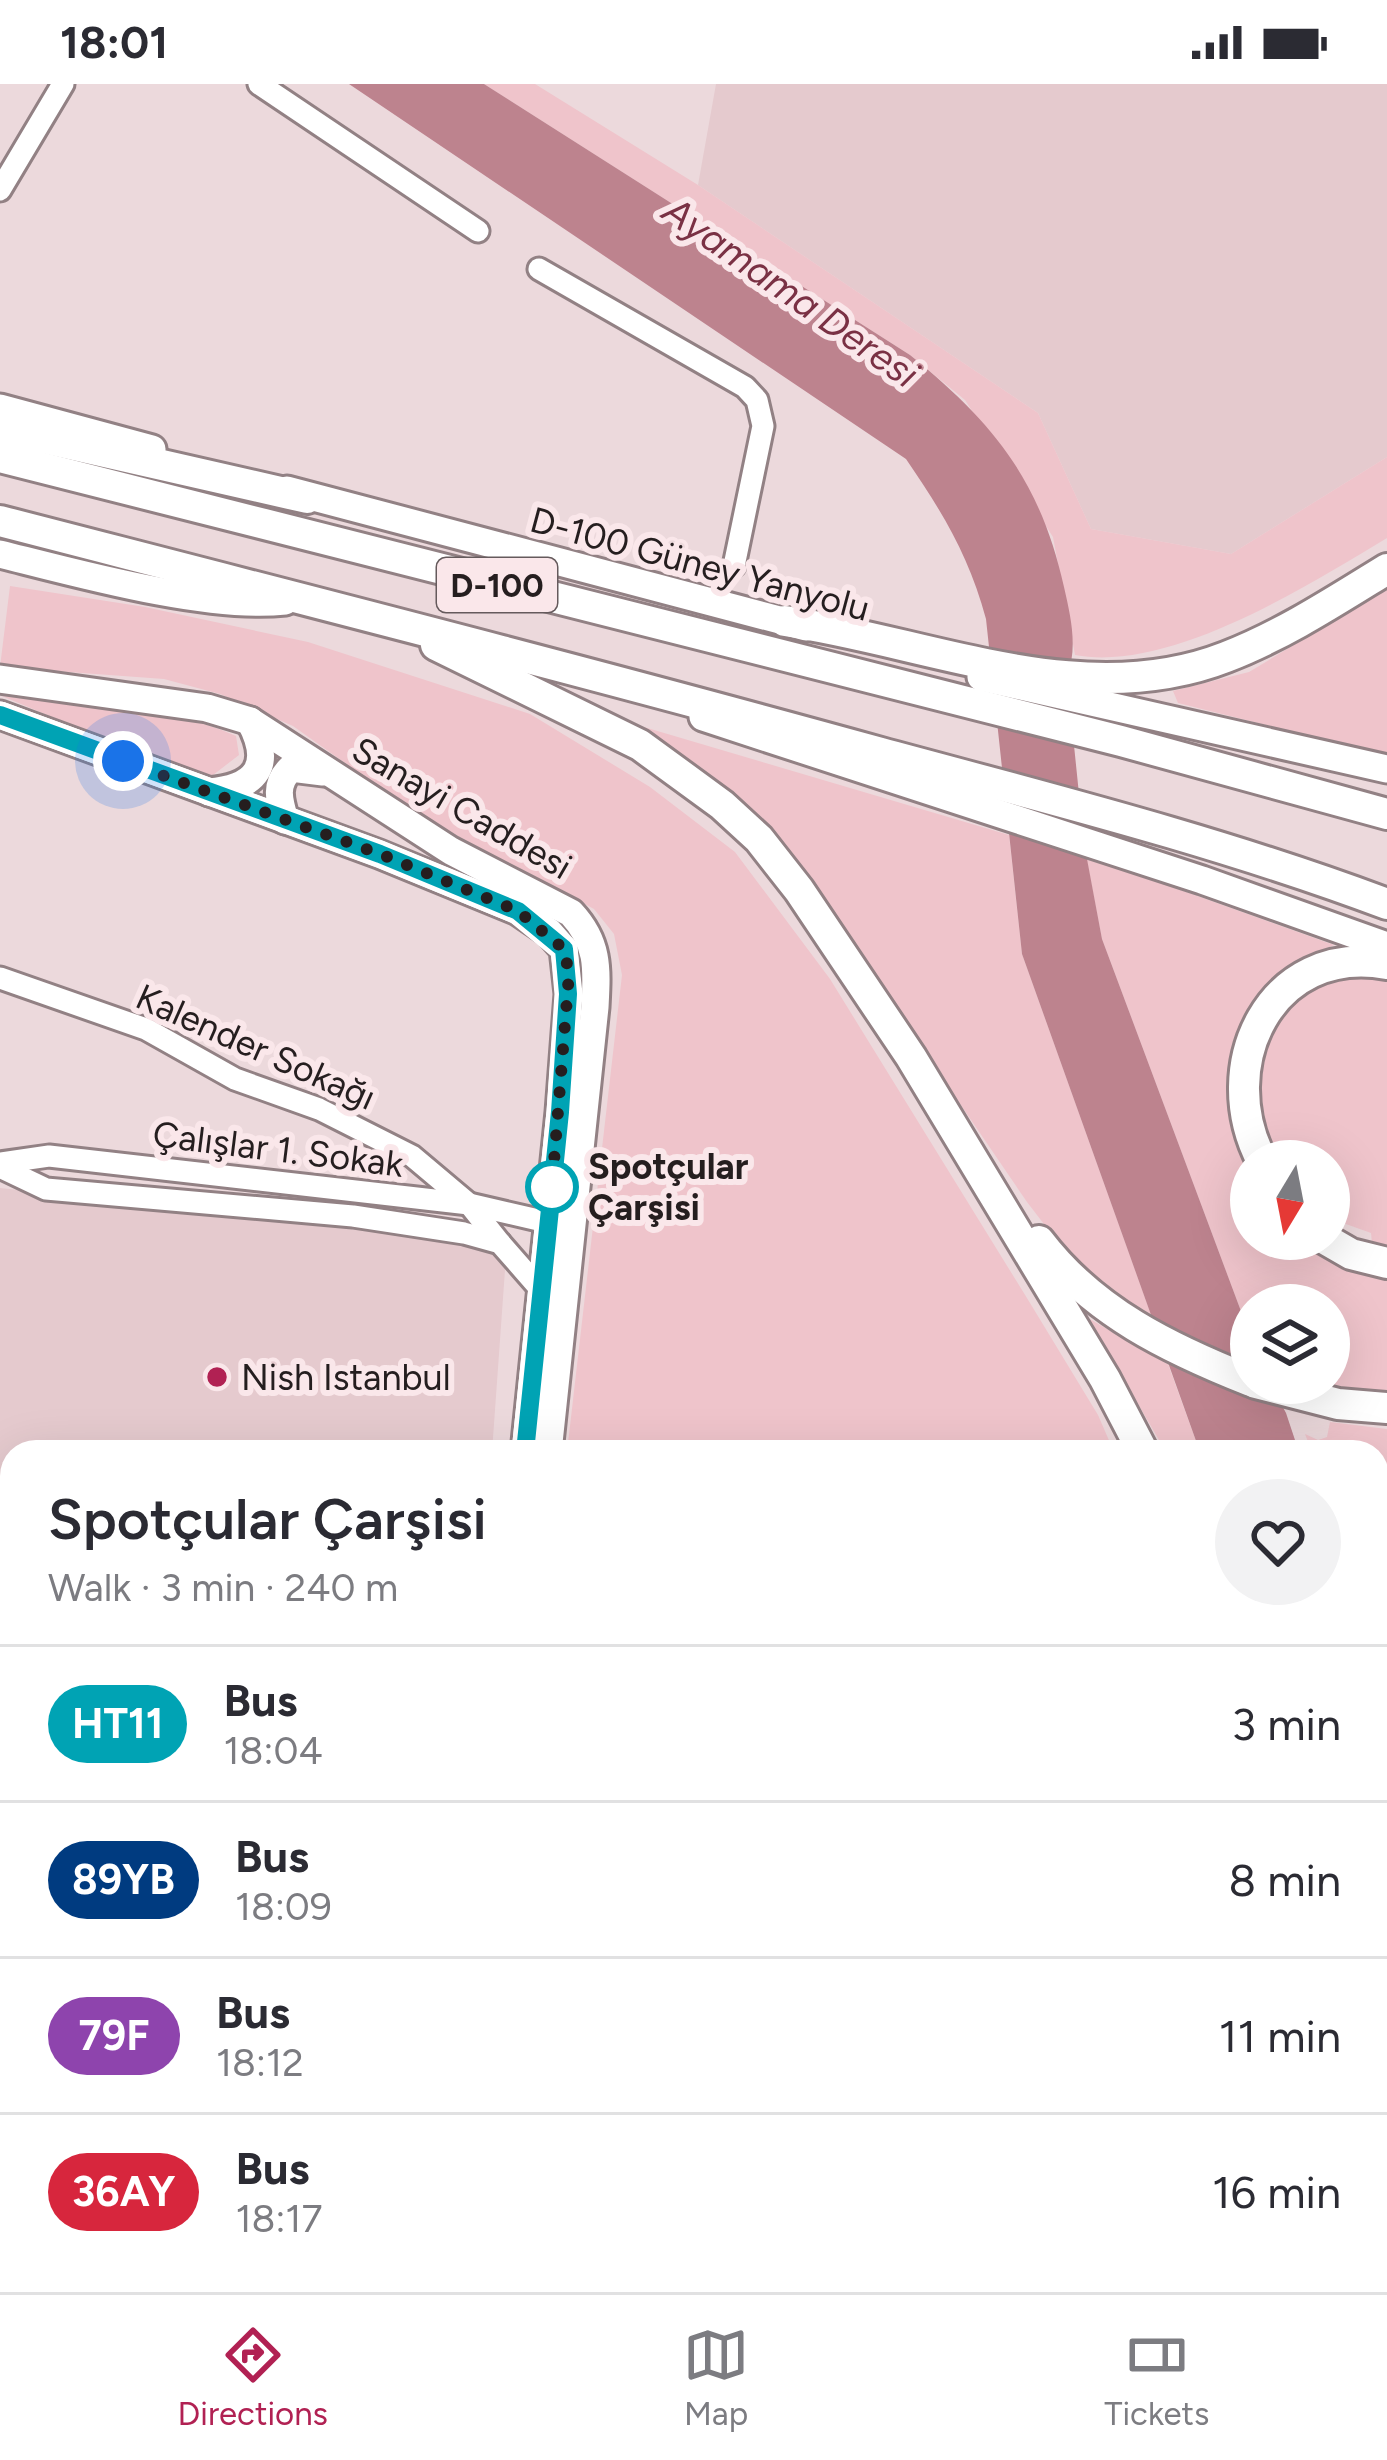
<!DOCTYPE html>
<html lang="en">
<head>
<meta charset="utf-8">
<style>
  body { margin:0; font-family:Figtree,sans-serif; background:#f2f2f3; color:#2b2b33; height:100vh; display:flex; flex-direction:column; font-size:45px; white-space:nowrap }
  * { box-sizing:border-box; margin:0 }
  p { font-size:39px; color:#7c7c81 }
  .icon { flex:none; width:66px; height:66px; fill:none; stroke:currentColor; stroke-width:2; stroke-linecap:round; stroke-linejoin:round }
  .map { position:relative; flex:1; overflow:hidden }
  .details { position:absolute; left:0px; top:1356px; width:1389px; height:852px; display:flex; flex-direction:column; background:#fff; border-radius:36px 36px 0 0; box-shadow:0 12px 48px #0002 }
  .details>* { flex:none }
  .badge { padding:0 24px; border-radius:39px; font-size:42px; line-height:78px }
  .needle { width:78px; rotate:190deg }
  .buttons { position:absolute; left:1230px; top:1056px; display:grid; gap:24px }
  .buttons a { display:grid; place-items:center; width:120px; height:120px; border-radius:50%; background:#fff; box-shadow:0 12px 48px #0002; font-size:60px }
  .you { position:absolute; width:60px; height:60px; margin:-30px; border:9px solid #fff; border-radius:50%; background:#1a73e8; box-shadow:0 0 0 18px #1a73e833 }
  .map>.badge { position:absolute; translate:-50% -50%; box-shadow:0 0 0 6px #fff }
  .round { display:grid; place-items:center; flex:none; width:126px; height:126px; border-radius:63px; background:#f2f2f3 }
  .head { display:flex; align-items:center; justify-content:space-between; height:204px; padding:0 48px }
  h1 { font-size:57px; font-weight:600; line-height:90px }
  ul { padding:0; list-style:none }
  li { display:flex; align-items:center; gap:36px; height:156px; padding:0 48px; border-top:3px solid #e1e1e2 }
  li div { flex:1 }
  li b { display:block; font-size:45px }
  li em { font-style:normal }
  li .badge { min-width:132px; font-weight:700; text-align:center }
  .status { display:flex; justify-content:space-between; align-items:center; height:84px; padding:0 60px; background:#fff; direction:ltr }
  .status svg { height:33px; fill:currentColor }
  .menu { display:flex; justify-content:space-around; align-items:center; height:168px; border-top:3px solid #e1e1e2; background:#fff; font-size:33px; color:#7c7c81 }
  .menu a { display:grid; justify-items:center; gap:6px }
  .menu .on { color:#b12153 }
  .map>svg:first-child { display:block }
</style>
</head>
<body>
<div class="status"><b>18:01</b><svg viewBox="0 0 49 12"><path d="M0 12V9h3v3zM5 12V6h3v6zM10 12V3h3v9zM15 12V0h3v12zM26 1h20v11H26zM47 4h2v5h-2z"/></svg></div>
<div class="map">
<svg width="1387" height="2208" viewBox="0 0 1387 2208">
  <rect width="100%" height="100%" fill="#ecd9dc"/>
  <g fill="#e5cace">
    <path d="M716 0H1387V373L1231 470 1091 445 1038 329 698 101Z"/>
    <path d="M0 1104 507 1158 492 1368H12V1625L0 1614Z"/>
  </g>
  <g fill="#efc4cb">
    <path d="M484 0H535L698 101 1038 329 1091 445 1231 470 1387 373V454C1307 502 1170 589 1075 571L1053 453 965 316 910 271Z"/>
    <path d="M10 502 145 523 308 558 530 630 650 703 735 768 830 895 1030 1219 1098 1331 1114 1368H567L622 891 614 850 594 825 418 731 293 642 220 610 164 595 0 583Z"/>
    <path d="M1387 505V671L1178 619 1173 607 1249 588Z"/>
    <path d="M2 612C80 619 164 620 236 652L239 671 213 691 185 689Z"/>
    <path d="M627 638 1009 751 1022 870 1154 1239 1077 1183 1027 1118 773 746 704 687Z"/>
    <path d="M1086 772 1334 861C1258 895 1214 950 1230 1038 1233 1056 1248 1071 1251 1089 1254 1110 1251 1134 1251 1155H1307L1344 1183 1387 1193V1306H1337L1312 1299H1329V1221H1251V1254L1102 855Z"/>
    <path d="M1387 889V1161L1372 1159 1371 1149 1329 1134V1077H1283L1263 1043 1259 984 1269 945 1314 895Z"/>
    <path d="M1088 1234 1168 1280 1200 1368H1166Z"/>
    <path d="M1330 1338 1387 1345V1470L1377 1490V1368H1312L1305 1350 1318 1356 1327 1353Z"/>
    <path d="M125 2196H383V2208H121Z"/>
  </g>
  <path fill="#bd838e" d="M349 0H484L910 271C994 339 1040 396 1064 503 1071 534 1078 563 1067 593L1084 759 1102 855 1251 1254V1299H1270L1286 1329 1299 1368H1200L1022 870 986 535C969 472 943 429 906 375Z"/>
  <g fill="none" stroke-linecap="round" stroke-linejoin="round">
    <g stroke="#928184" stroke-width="27">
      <g id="minor">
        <path d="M259 0 478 147"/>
        <path d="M0 106 63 0"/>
        <path d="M539 185 745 303 757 316 763 342 734 482"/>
        <path d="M0 894 146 945 235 995 319 1025 412 1072 469 1120 500 1159"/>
        <path d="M0 1079 49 1072 469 1120 547 1138"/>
        <path d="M0 1083 46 1105 353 1132 464 1149 500 1159 542 1207"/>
        <path d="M0 1975 12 1976"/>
        <path d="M389 2208 390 2196"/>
      </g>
    </g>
    <g stroke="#928184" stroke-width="33">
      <g id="major">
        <path d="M0 324 152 365"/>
        <path d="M287 406 806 543"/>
        <path d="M0 470C76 489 209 526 285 517"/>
        <path d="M981 593 1387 685"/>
        <path d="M0 595 207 624 250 637 451 767 571 829C599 859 597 885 595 923L548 1368"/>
        <path d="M0 631 379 770 518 827 549 848 564 865 569 910 560 1028 525 1368"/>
        <path d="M703 633 1202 796 1387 862"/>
        <path d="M209 708C258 703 273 681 250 637"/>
        <path d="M285 736C279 716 274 700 291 684L323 688"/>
        <path d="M435 2208 436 2196"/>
        <path d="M466 2208 468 2196"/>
      </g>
    </g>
    <g stroke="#928184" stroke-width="36">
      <g id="highway">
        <path d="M0 344 307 414"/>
        <path d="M0 373 1121 657 1387 730"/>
        <path d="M0 437C294 513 588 588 881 669 1051 715 1222 758 1387 820"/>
        <path d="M785 537C929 558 1083 629 1226 573 1283 551 1335 517 1387 485"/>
        <path d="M436 561 640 661 722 721 759 755 799 806 911 973 1105 1295 1143 1368"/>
        <path d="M1262 1077C1212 982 1270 859 1387 880"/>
        <path d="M1325 1155 1351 1170 1387 1179"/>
        <path d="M1039 1157C1093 1228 1170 1265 1251 1297"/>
        <path d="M1256 1299 1338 1320 1387 1324"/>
        <path d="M1377 1566 1387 1541"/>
        <path d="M1377 1686 1387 1657"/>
        <path d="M1377 1785 1387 1750"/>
        <path d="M1228 2196 1229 2208"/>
        <path d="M1282 2196 1284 2208"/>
        <path d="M1327 2196 1328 2208"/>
      </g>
    </g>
    <use href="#minor" stroke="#fff" stroke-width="21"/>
    <use href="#major" stroke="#fff" stroke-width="27"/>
    <use href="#highway" stroke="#fff" stroke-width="30"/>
  </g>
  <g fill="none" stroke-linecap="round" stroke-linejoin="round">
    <g stroke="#fff" stroke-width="27">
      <path id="line" d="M0 631 380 770 518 827 564 865 568 910 560 1028 525 1368"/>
    </g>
    <use href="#line" stroke="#00a3b4" stroke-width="18"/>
    <path stroke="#251e1f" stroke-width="12" stroke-dasharray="0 21.6" d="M123 677 380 770 518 827 564 865 569 890 552 1103"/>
  </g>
  <circle fill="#fff" stroke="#00a3b4" stroke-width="6" cx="552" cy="1103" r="24"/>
  <circle fill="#b12153" stroke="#fae7ea" stroke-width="4.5" cx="217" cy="1293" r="12"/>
  <g text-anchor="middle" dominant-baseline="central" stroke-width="12" stroke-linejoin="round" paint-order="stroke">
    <rect fill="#fae7ea" stroke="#655a5c" stroke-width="3" x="437" y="474" width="120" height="54" rx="9"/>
    <g font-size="33" font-weight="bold" fill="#251e1f">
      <text x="497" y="501">D-100</text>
    </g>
    <g font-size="36" fill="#251e1f" stroke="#fae7ea">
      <text transform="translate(700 480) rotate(15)">D-100 Güney Yanyolu</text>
      <text transform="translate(462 724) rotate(30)">Sanayi Caddesi</text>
      <text transform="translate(256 963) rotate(24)">Kalender Sokağı</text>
      <text transform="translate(278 1065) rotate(7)">Çalışlar 1. Sokak</text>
    </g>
    <g font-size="36" font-weight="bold" fill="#251e1f" stroke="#fae7ea" text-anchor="start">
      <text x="588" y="1082">Spotçular<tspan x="588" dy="41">Çarşisi</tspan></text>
    </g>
    <g font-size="36" fill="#251e1f" stroke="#fae7ea" text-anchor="start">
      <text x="241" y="1293">Nish Istanbul</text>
    </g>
    <g font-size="39" font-style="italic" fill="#7a3144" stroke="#fae7ea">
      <text transform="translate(791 208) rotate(35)">Ayamama Deresi</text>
    </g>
  </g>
</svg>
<div class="buttons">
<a><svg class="needle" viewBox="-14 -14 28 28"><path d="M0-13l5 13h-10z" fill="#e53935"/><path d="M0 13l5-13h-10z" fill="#7c7c81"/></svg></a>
<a><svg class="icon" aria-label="layers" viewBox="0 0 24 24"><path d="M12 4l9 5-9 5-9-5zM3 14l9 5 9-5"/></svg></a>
</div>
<div class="you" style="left:123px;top:677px"></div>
<section class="details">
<div class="head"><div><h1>Spotçular Çarşisi</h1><p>Walk · 3 min · 240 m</p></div><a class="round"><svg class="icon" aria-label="heart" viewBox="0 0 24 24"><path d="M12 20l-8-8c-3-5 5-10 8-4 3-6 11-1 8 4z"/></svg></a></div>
<ul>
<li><span class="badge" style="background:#00a3b4;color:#fff">HT11</span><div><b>Bus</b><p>18:04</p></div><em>3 min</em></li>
<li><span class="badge" style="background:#003b80;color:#fff">89YB</span><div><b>Bus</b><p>18:09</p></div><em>8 min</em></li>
<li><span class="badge" style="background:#8e44ad;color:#fff">79F</span><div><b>Bus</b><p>18:12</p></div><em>11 min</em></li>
<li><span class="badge" style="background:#d7263d;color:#fff">36AY</span><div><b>Bus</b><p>18:17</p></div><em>16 min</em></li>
</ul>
</section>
</div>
<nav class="menu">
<a class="on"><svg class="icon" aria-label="directions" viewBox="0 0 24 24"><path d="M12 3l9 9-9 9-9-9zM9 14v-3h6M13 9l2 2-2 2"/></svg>Directions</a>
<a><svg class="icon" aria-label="map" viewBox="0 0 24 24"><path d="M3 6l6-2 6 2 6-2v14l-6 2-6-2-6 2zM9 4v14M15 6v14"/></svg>Map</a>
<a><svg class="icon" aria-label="tickets" viewBox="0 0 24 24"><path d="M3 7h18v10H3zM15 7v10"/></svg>Tickets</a>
</nav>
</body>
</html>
